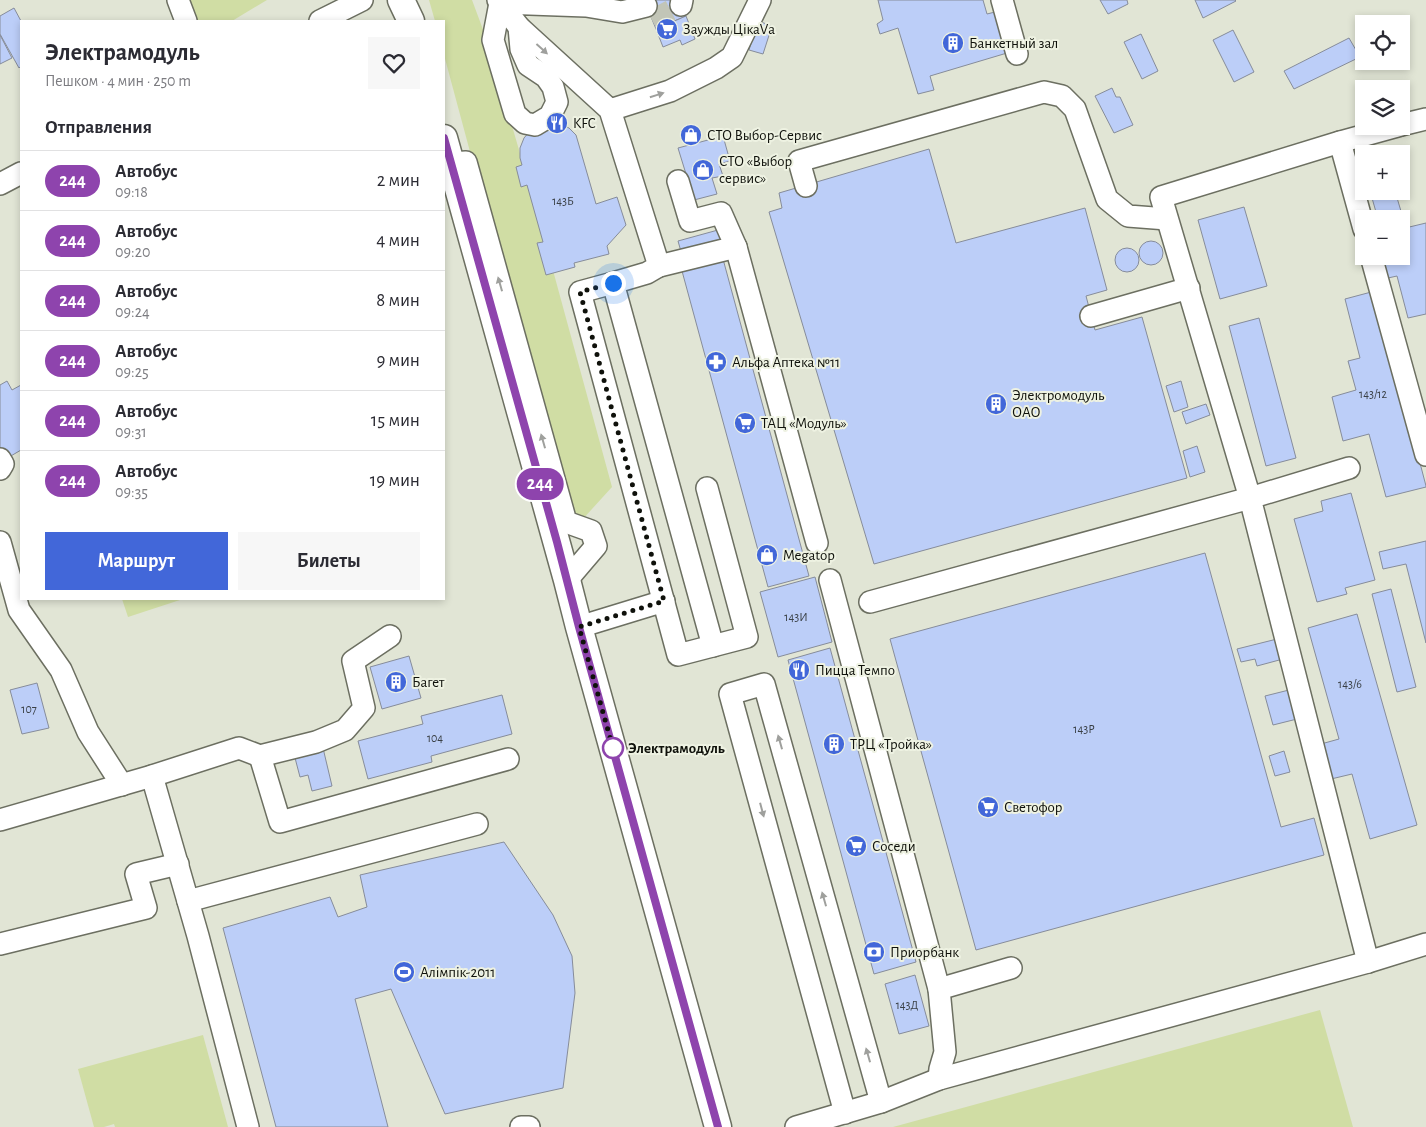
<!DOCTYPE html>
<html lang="ru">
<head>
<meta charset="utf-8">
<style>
  body { margin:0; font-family:"Alegreya Sans",sans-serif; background:#f7f7f7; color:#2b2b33; height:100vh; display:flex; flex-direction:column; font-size:19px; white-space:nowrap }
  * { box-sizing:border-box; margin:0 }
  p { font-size:16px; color:#7c7c81 }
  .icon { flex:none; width:28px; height:28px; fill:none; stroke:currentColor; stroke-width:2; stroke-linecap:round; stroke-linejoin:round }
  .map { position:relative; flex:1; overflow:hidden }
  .details { position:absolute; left:20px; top:20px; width:425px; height:580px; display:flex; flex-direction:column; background:#fff; border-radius:0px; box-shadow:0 2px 8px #0003 }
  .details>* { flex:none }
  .badge { padding:0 10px; border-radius:16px; font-size:18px; line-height:32px }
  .controls { position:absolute; left:1355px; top:15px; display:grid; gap:10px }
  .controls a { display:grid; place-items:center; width:55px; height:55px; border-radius:0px; background:#fff; box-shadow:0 2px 8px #0003; font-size:25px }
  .you { position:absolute; width:25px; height:25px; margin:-12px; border:4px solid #fff; border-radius:50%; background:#1a73e8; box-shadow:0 0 0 8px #1a73e833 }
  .map>.badge { position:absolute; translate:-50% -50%; box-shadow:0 0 0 2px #fff }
  h2 { padding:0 25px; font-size:19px; line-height:45px }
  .round { display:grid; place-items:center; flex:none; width:52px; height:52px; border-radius:0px; background:#f7f7f7 }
  .overview { display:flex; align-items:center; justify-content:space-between; height:85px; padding:0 25px }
  h1 { font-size:24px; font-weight:600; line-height:38px }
  .action { display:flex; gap:10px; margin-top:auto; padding:10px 25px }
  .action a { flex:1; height:58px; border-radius:0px; background:#4267d9; color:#fff; font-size:20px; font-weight:600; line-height:58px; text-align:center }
  .action a+a { background:#f7f7f7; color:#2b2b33 }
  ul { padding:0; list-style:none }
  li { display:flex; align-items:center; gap:15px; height:60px; padding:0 25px; border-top:1px solid #e1e1e2 }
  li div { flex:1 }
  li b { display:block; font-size:19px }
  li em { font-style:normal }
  li .badge { min-width:55px; font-weight:700; text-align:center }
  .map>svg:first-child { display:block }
</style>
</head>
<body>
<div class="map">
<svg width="1426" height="1127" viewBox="0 0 1426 1127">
  <rect width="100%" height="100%" fill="#e1e5d5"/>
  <g fill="#d0dda4">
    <path d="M184 0H267L232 21H194Z"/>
    <path d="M429 0H472L488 43 539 219 612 487 572 531 444 55V21H435Z"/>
    <path d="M122 599H183L128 617Z"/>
    <path d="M1320 1010 1353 1127H893Z"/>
    <path d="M203 1035 228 1127H115L114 1124 104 1127H94L78 1069Z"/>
  </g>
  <g fill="#bccef8" stroke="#868c9a">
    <path d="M644 0H679L686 16 656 29Z"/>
    <path d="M878 0H983L987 14 995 12 1007 53 930 76 934 90 918 94 898 28 880 34 877 24 883 20Z"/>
    <path d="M1100 0H1127L1128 4 1108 14Z"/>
    <path d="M1195 0H1235L1236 1 1203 18Z"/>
    <path d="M14 8 21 21V66L19 68 0 34V16Z"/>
    <path d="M686 16 695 39 682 45 680 40 663 47 656 29Z"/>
    <path d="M758 21 772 26 763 54 749 50Z"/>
    <path d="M1233 30 1254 72 1234 82 1213 40Z"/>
    <path d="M1141 34 1158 71 1142 79 1124 42Z"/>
    <path d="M0 35 12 58 0 64Z"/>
    <path d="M1349 38 1360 57 1294 89 1284 71Z"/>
    <path d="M1112 88 1116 97H1120L1133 125 1114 133 1095 96Z"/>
    <path d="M549 123 559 124 569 128 576 135 596 204 617 197 626 225 607 246 609 254 574 263 575 267 546 275 537 243 543 242 527 185 521 187 516 167 522 165 520 158V148L524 138 530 131Z"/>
    <path d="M723 136 730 161 719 164 723 176 712 178 717 194 694 200 678 148Z"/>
    <path d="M929 149 956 243 1085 208 1107 290 1086 296 1095 330 1142 317 1187 478 874 564 769 212 782 208 779 193Z"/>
    <path d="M1370 191H1395L1403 218 1378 219Z"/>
    <path d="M1244 207 1267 286 1220 299 1198 220Z"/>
    <path d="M1426 223V314L1408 318 1397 276 1388 278 1382 256H1401V229Z"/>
    <path d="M718 230 722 244 682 255 678 241Z"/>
    <circle cx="1151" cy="253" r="12"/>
    <circle cx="1127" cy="260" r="12"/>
    <path d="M723 259 809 576 768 587 682 271Z"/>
    <path d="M1375 291 1426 486V487L1386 497 1369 434 1343 441 1332 397 1356 390 1348 361 1360 358 1345 299Z"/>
    <path d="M1259 318 1296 458 1266 466 1229 326Z"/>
    <path d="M7 381 12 390 21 385V450L4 460 0 452V385Z"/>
    <path d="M1181 381 1188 407 1174 412 1166 386Z"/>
    <path d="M1206 404 1210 415 1186 424 1182 412Z"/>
    <path d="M1197 446 1205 472 1190 477 1183 451Z"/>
    <path d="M1351 493 1375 580 1345 588 1347 594 1317 602 1294 519 1323 511 1321 501Z"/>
    <path d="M1426 541V643L1406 564 1383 569 1379 552Z"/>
    <path d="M1205 553 1281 827 1314 818 1324 855 976 950 890 639Z"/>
    <path d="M815 577 832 642 778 657 760 592Z"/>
    <path d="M1391 589 1416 687 1397 692 1372 594Z"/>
    <path d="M1357 614 1417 825 1370 839 1352 774 1331 779 1321 744 1339 739 1308 628Z"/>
    <path d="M1277 639 1283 659 1257 666 1255 659 1241 662 1237 649Z"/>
    <path d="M830 648 916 962 874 974 788 660Z"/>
    <path d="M409 656 421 698 382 709 370 667Z"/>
    <path d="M37 683 49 728 22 734 10 690Z"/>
    <path d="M1289 690 1297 719 1273 725 1265 696Z"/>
    <path d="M502 695 512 734 431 756 432 762 368 779 358 741 423 724 421 716Z"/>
    <path d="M323 748 332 786 312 791 308 775 300 777 294 754Z"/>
    <path d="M1284 751 1290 772 1275 776 1269 756Z"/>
    <path d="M504 842 553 915 572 956 575 993 563 1088 445 1114 391 989 355 999 388 1127H276L223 928 330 897 338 917 367 907 360 875Z"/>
    <path d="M915 975 929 1026 899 1034 885 984Z"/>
  </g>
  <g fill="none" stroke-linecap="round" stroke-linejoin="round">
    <path stroke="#c2c5b7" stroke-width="21" stroke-dasharray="21 11" stroke-linecap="butt" d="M652 20 681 5"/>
    <g stroke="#6c6f61" stroke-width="24">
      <g id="minor">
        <path d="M178 0 186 21"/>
        <path d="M498 0 519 27 610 110 659 266 647 273 613 283 713 646"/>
        <path d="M1002 0 1017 54"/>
        <path d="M681 5 682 0"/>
        <path d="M320 21 362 0"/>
        <path d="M519 27 521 49 528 65 546 77 553 87 557 102 550 116 535 125 525 123 515 114 493 40 500 3 586 6 622 12 646 6"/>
        <path d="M610 110 670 91 716 68 732 57 760 0"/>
        <path d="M1401 125 1426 119"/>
        <path d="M1340 142 1398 126"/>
        <path d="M451 163 466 162 566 522 591 531 596 546 567 580"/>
        <path d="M0 184 21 173"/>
        <path d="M806 186 799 161 1044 92 1062 96 1075 109 1107 199 1128 216 1167 219"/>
        <path d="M736 247 817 543"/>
        <path d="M1371 256 1426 455"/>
        <path d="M659 266 736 247 721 213 690 221 678 181"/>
        <path d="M613 283 580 292 678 655 747 637 707 488"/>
        <path d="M1091 316 1189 288"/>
        <path d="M0 459 3 464 0 469"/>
        <path d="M1349 468 1250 498 1368 962"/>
        <path d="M0 542 19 610 61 670 88 732 122 785"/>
        <path d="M830 580 939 989"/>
        <path d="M870 602 1250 498 1161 197 1340 142 1364 229"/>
        <path d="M579 627 664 601"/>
        <path d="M260 756 280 822 508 759"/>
        <path d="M152 776 198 936 248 1127"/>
        <path d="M0 820 152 776 239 748 260 756 316 742 345 730 364 708 353 661 390 636"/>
        <path d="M188 901 477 824"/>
        <path d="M0 944 146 908 136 874 178 864"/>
        <path d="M939 1079 940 1069 945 1052 939 989 1011 968"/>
        <path d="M845 1113 730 694 764 684 881 1102"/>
        <path d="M521 1127H529"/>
        <path d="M796 1127 881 1102 939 1079 1368 962 1426 944"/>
      </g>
    </g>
    <g stroke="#6c6f61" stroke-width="29">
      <g id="major">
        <path d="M401 0 411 21"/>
        <path d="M444 138 567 580 579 627 718 1127"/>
      </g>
    </g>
    <use href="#minor" stroke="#fff" stroke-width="21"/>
    <use href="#major" stroke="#fff" stroke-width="26"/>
  </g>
  <defs><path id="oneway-solid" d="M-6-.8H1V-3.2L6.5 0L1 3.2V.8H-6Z" transform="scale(1.25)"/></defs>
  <g fill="#9fa09d">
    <use href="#oneway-solid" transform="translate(542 49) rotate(42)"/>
    <use href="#oneway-solid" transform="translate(657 95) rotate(-18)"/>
    <use href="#oneway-solid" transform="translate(500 284) rotate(-106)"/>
    <use href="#oneway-solid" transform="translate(543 441) rotate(-106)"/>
    <use href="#oneway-solid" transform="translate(780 742) rotate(-106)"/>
    <use href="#oneway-solid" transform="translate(762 810) rotate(75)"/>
    <use href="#oneway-solid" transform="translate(824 899) rotate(-106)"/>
    <use href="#oneway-solid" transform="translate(868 1055) rotate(-106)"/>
  </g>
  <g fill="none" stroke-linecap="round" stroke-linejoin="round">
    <g stroke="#fff" stroke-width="11">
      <path id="line" d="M444 138 557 542 579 627 718 1127"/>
    </g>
    <use href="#line" stroke="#8e44ad" stroke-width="8"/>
    <path stroke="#0f110b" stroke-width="5" stroke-dasharray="0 9" d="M613 283 580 292 664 601 579 627 613 748"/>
  </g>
  <defs>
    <g id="supermarket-disc" transform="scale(1.125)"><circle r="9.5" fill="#4267d9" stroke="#eef2e2"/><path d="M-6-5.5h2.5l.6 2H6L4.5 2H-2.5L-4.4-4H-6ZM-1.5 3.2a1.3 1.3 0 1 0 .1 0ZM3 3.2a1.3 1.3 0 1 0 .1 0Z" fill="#fff"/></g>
    <g id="building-disc" transform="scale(1.125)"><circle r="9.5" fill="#4267d9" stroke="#eef2e2"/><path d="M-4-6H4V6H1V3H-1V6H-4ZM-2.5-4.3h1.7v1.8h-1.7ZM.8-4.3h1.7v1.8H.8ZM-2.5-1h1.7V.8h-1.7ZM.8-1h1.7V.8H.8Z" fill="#fff"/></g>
    <g id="restaurant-disc" transform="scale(1.125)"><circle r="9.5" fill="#4267d9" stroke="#eef2e2"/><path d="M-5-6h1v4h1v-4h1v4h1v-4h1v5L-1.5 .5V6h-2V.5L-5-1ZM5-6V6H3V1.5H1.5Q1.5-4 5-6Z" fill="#fff"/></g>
    <g id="shop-disc" transform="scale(1.125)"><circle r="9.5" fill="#4267d9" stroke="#eef2e2"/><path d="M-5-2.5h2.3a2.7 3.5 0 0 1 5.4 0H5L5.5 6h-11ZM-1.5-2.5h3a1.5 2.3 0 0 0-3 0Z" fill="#fff"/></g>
    <g id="pharmacy-disc" transform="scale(1.125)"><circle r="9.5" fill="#4267d9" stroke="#eef2e2"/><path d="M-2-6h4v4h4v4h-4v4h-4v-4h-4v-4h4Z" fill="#fff"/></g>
    <g id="bank-disc" transform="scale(1.125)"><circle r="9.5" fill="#4267d9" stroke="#eef2e2"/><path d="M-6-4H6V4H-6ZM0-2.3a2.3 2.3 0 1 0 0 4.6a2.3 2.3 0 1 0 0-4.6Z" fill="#fff"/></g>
    <g id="stadium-disc" transform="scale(1.125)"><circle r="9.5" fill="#4267d9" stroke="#eef2e2"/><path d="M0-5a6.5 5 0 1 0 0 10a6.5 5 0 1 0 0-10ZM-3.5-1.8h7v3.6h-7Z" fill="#fff"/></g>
  </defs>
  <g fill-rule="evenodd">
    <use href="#supermarket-disc" x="667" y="29"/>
    <use href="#building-disc" x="953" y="43"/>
    <use href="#restaurant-disc" x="557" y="123"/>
    <use href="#shop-disc" x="691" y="135"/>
    <use href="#shop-disc" x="703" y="170"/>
    <use href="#pharmacy-disc" x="716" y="362"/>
    <use href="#building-disc" x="996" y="404"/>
    <use href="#supermarket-disc" x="745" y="423"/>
    <use href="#shop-disc" x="767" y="555"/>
    <use href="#restaurant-disc" x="799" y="670"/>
    <use href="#building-disc" x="396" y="682"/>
    <use href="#building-disc" x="834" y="744"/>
    <use href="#supermarket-disc" x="988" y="807"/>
    <use href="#supermarket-disc" x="856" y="846"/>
    <use href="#bank-disc" x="874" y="952"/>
    <use href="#stadium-disc" x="404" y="972"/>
  </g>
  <circle fill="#fff" stroke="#8e44ad" stroke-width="2.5" cx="613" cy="748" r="10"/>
  <g text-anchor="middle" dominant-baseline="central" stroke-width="4" stroke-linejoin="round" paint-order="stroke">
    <g font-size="12" fill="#3a4046">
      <text x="563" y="201">143Б</text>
      <text x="1373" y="394">143/12</text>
      <text x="796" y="617">143И</text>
      <text x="1350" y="684">143/6</text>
      <text x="29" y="709">107</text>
      <text x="1084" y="729">143Р</text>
      <text x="435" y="738">104</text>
      <text x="907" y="1005">143Д</text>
    </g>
    <g font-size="15" fill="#0f110b" stroke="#eef2e2" text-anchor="start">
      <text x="683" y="29">Заужды ЦікаVа</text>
      <text x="969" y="43">Банкетный зал</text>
      <text x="573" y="123">KFC</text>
      <text x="707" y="135">СТО Выбор-Сервис</text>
      <text x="719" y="161">СТО «Выбор<tspan x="719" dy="17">сервис»</tspan></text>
      <text x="732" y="362">Альфа Аптека №11</text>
      <text x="1012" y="395">Электромодуль<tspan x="1012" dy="17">ОАО</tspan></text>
      <text x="761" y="423">ТАЦ «Модуль»</text>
      <text x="783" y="555">Megatop</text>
      <text x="815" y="670">Пицца Темпо</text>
      <text x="412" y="682">Багет</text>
      <text x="850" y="744">ТРЦ «Тройка»</text>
      <text x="1004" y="807">Светофор</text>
      <text x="872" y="846">Соседи</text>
      <text x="890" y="952">Приорбанк</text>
      <text x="420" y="972">Алімпік-2011</text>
    </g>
    <g font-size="15" font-weight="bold" fill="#0f110b" stroke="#eef2e2" text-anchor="start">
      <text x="628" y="748">Электрамодуль</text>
    </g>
  </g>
</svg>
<div class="controls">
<a><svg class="icon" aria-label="locate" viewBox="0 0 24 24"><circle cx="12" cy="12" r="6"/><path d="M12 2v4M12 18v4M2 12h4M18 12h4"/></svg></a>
<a><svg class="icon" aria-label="layers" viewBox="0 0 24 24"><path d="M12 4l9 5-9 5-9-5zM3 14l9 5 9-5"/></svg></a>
<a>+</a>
<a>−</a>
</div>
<div class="you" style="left:613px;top:283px"></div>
<b class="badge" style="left:540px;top:484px;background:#8e44ad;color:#fff">244</b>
<section class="details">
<div class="overview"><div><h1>Электрамодуль</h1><p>Пешком · 4 мин · 250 m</p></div><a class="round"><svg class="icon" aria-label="heart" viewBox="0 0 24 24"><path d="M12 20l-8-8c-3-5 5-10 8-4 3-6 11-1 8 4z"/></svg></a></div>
<h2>Отправления</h2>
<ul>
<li><span class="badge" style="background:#8e44ad;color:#fff">244</span><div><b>Автобус</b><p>09:18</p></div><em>2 мин</em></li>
<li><span class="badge" style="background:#8e44ad;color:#fff">244</span><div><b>Автобус</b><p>09:20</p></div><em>4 мин</em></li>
<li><span class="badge" style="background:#8e44ad;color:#fff">244</span><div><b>Автобус</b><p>09:24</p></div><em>8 мин</em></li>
<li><span class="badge" style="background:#8e44ad;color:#fff">244</span><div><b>Автобус</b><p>09:25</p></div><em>9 мин</em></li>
<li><span class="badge" style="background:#8e44ad;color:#fff">244</span><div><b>Автобус</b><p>09:31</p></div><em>15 мин</em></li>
<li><span class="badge" style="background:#8e44ad;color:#fff">244</span><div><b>Автобус</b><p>09:35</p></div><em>19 мин</em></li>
</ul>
<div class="action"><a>Маршрут</a><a>Билеты</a></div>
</section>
</div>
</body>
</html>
